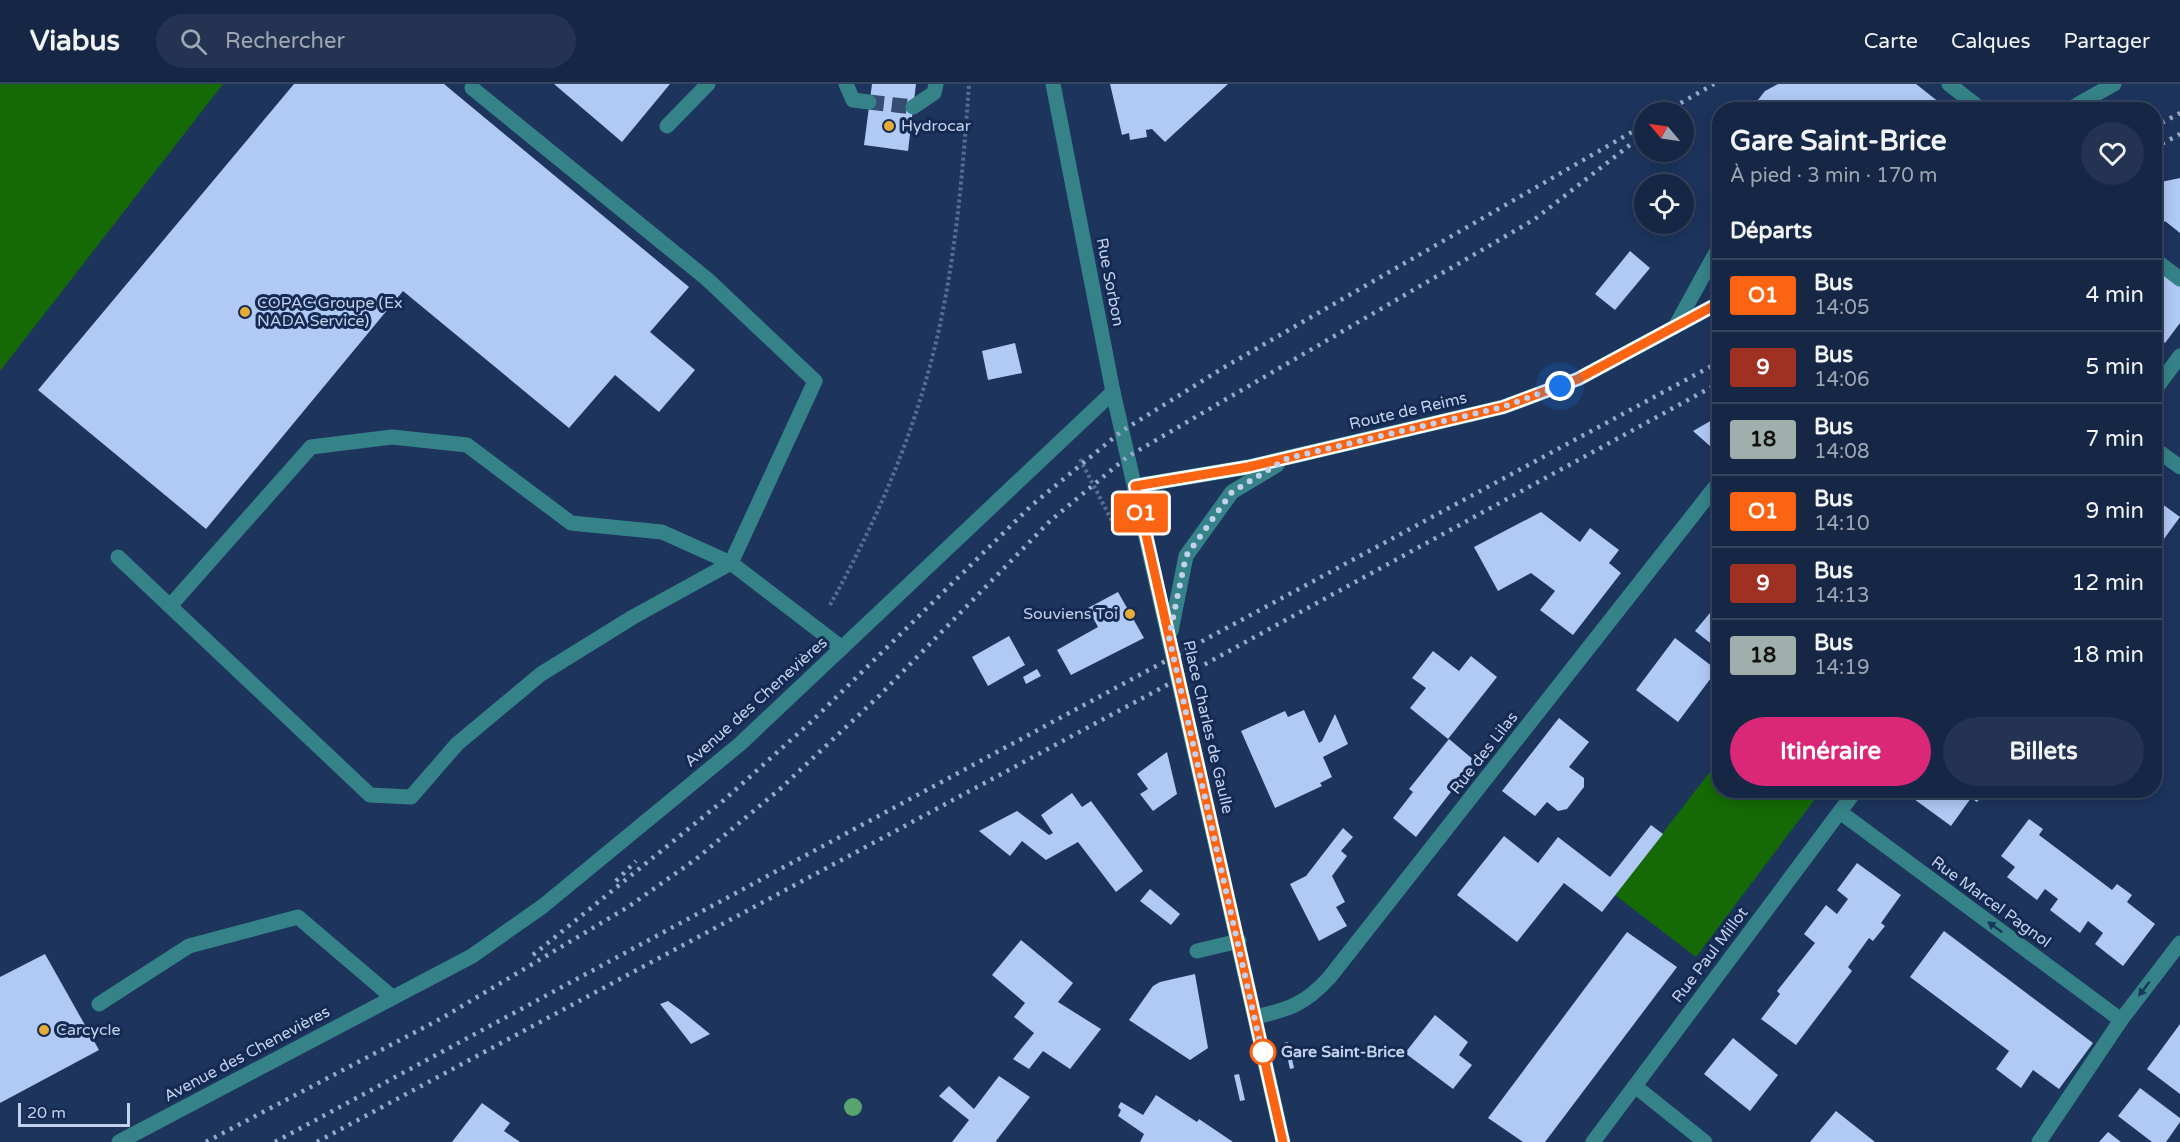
<!DOCTYPE html>
<html lang="fr">
<head>
<meta charset="utf-8">
<style>
  body { margin:0; font-family:"Varela Round",sans-serif; background:#233351; color:#f1f3f6; height:100vh; display:flex; flex-direction:column; font-size:22px; white-space:nowrap }
  * { box-sizing:border-box; margin:0 }
  p { font-size:20px; color:#9ea5b3 }
  .icon { flex:none; width:33px; height:33px; fill:none; stroke:currentColor; stroke-width:2; stroke-linecap:round; stroke-linejoin:round }
  .map { position:relative; flex:1; overflow:hidden }
  .drawer { position:absolute; left:1712px; top:18px; width:450px; height:696px; display:flex; flex-direction:column; background:#162746; border-radius:24px; box-shadow:0 3px 15px #0003,0 0 0 2px #35445f }
  .drawer>* { flex:none }
  .badge { padding:0 12px; border-radius:4px; font-size:21px; line-height:39px }
  .needle { width:39px; rotate:299deg }
  .controls { position:absolute; left:1634px; top:18px; display:grid; gap:12px }
  .controls a { display:grid; place-items:center; width:60px; height:60px; border-radius:50%; background:#162746; box-shadow:0 3px 15px #0003,0 0 0 2px #35445f; font-size:30px }
  .scale { position:absolute; left:18px; bottom:15px; width:112px; box-sizing:border-box; padding-left:6px; border:3px solid #c3d2ec; border-top:0; font-size:16px; line-height:21px; white-space:nowrap; color:#c3d2ec; -webkit-text-stroke:4px #142a52; paint-order:stroke }
  .you { position:absolute; width:30px; height:30px; margin:-15px; border:4px solid #fff; border-radius:50%; background:#1a73e8; box-shadow:0 0 0 9px #1a73e833 }
  .map>.badge { position:absolute; translate:-50% -50%; box-shadow:0 0 0 3px #fff }
  h2 { padding:0 18px; font-size:22px; line-height:54px }
  .round { display:grid; place-items:center; flex:none; width:63px; height:63px; border-radius:32px; background:#233351 }
  .headline { display:flex; align-items:center; justify-content:space-between; height:102px; padding:0 18px }
  h1 { font-size:28px; font-weight:800; line-height:45px }
  .action { display:flex; gap:12px; margin-top:auto; padding:12px 18px }
  .action a { flex:1; height:69px; border-radius:36px; background:#db2777; color:#fff; font-size:24px; font-weight:800; line-height:69px; text-align:center }
  .action a+a { background:#233351; color:#f1f3f6 }
  ul { padding:0; list-style:none }
  li { display:flex; align-items:center; gap:18px; height:72px; padding:0 18px; border-top:2px solid #35445f }
  li div { flex:1 }
  li b { display:block; font-size:22px }
  li em { font-style:normal }
  li .badge { min-width:66px; font-weight:700; text-align:center }
  header { display:flex; align-items:center; gap:36px; box-sizing:border-box; height:84px; padding:0 30px; background:#162746; border-bottom:2px solid #35445f }
  header strong { font-size:28px }
  nav { display:flex; gap:33px; margin-inline-start:auto; font-size:21px }
  .search { width:420px; height:54px; background:#233351; display:flex; align-items:center; gap:15px; box-sizing:border-box; padding:0 21px; border-radius:33px; color:#9ea5b3; font-size:22px }
  .map>svg:first-child { display:block }
</style>
</head>
<body>
<header>
<strong>Viabus</strong>
<div class="search"><svg class="icon" aria-label="search" viewBox="0 0 24 24"><circle cx="10" cy="10" r="6"/><path d="M15 15l6 6"/></svg>Rechercher</div>
<nav><a>Carte</a><a>Calques</a><a>Partager</a></nav>
</header>
<div class="map">
<svg width="2180" height="1058" viewBox="0 0 2180 1058">
  <rect width="100%" height="100%" fill="#1d345d"/>
  <g fill="#156a06">
    <path d="M0 0H223L0 287Z"/>
    <path d="M1719 676V706L1821 707 1696 873 1615 811Z"/>
  </g>
  <g fill="#b0c9f5">
    <path d="M294 0H444L689 203 650 248 695 286 659 328 615 291 569 344 403 207 206 445 38 306Z"/>
    <path d="M554 0H670L622 58Z"/>
    <path d="M872 0H916L908 67 864 61Z"/>
    <path d="M1110 0H1228L1165 58 1152 45 1146 46 1147 53 1130 56 1129 49 1122 51Z"/>
    <path d="M1778 0H1916L1949 26H1750L1765 7Z"/>
    <path d="M2180 94V149L2165 137 2161 143 2154 137V108L2161 98Z"/>
    <path d="M1630 167 1650 184 1615 226 1595 210Z"/>
    <path d="M2154 180 2180 200V239L2165 259 2154 251Z"/>
    <path d="M1015 259 1022 289 988 296 982 267Z"/>
    <path d="M1719 332V370L1693 347Z"/>
    <path d="M2154 414 2180 433 2158 463 2164 467 2154 481Z"/>
    <path d="M1541 428 1580 458 1590 444 1619 466 1609 479 1621 489 1573 551 1540 526 1555 507 1531 489 1498 507 1474 463Z"/>
    <path d="M1118 508 1144 554 1071 591 1057 566 1098 543 1088 524Z"/>
    <path d="M1719 518V566L1695 547Z"/>
    <path d="M1009 552 1025 581 988 602 972 573Z"/>
    <path d="M1675 554 1717 586 1678 638 1636 606Z"/>
    <path d="M1433 567 1459 587 1471 572 1497 593 1448 655 1410 624 1426 604 1412 594Z"/>
    <path d="M1037 585 1041 592 1026 600 1023 593Z"/>
    <path d="M1304 626 1319 659 1322 657 1335 630 1348 660 1323 673 1332 693 1320 699 1322 702 1275 724 1241 647 1285 627 1288 633Z"/>
    <path d="M1559 634 1589 658 1569 683 1584 694V703L1567 725 1558 727 1547 718 1535 732 1502 707Z"/>
    <path d="M1449 655 1475 677 1416 753 1393 734 1413 708 1409 705Z"/>
    <path d="M1167 668 1177 710 1153 727 1140 710 1148 705 1137 690Z"/>
    <path d="M1910 706H1986L1977 718 1971 714 1951 742 1907 710Z"/>
    <path d="M1072 709 1082 723 1091 717 1143 787 1116 808 1078 758 1046 776 1022 757 1010 772 979 747 1017 727 1049 751 1053 749 1041 731Z"/>
    <path d="M2029 735 2043 745 2039 751 2112 806 2117 800 2132 811 2127 818 2155 840 2123 882 2095 860 2103 849 2088 837 2080 849 2050 826 2058 815 2045 805 2037 816 2007 793 2015 783 2001 772Z"/>
    <path d="M1651 741 1663 750 1602 828 1564 799 1517 858 1457 811 1504 752 1538 779 1558 753 1610 793Z"/>
    <path d="M1343 744 1353 753 1341 767 1347 772 1332 792 1345 818 1336 823 1347 842 1319 857 1290 800 1306 792Z"/>
    <path d="M1857 779 1901 811 1881 839 1885 842 1873 857 1869 854 1848 883 1852 887 1796 961 1761 935 1780 910 1777 907 1815 859 1804 850 1826 821 1837 830 1848 815 1837 806Z"/>
    <path d="M1150 805 1180 830 1171 841 1140 817Z"/>
    <path d="M1944 847 2093 959 2059 1005 2033 986 2021 1004 1996 985 2009 967 1910 893Z"/>
    <path d="M1627 848 1677 883 1545 1058H1523L1488 1034Z"/>
    <path d="M1021 856 1073 899 1058 918 1101 945 1070 985 1043 967 1029 985 1013 975 1034 949 1014 933 1025 919 992 891Z"/>
    <path d="M45 870 99 966 0 1019V893Z"/>
    <path d="M1195 890 1208 964 1190 976 1129 936 1153 902 1160 898Z"/>
    <path d="M668 917 683 928 710 950 691 960 660 920Z"/>
    <path d="M1435 931 1468 958 1459 971 1472 981 1453 1005 1405 969Z"/>
    <path d="M2180 940V1010L2147 985Z"/>
    <path d="M1733 954 1778 991 1750 1027 1704 990Z"/>
    <path d="M1288 958 1294 984 1290 985 1284 959Z"/>
    <path d="M1239 990 1245 1016 1240 1017 1234 991Z"/>
    <path d="M999 992 1030 1013 996 1057 997 1058H952L969 1036 939 1012 949 1002 974 1025Z"/>
    <path d="M2140 1004 2180 1034V1038L2166 1058H2152L2118 1032Z"/>
    <path d="M1156 1011 1197 1038 1199 1035 1233 1058H1140L1144 1050 1118 1032 1121 1026 1118 1023 1121 1018 1143 1031Z"/>
    <path d="M482 1019 510 1039 504 1047 520 1058H452Z"/>
    <path d="M1836 1027 1875 1058H1810Z"/>
    <path d="M2108 1048 2121 1058H2099Z"/>
  </g>
  <g fill="none" stroke-linecap="round" stroke-linejoin="round">
    <path stroke="#364c72" stroke-width="15" stroke-dasharray="15 8" stroke-linecap="butt" d="M869 18 913 23"/>
    <g stroke="#596d91" stroke-width="4" stroke-dasharray="3 3" stroke-linecap="butt">
      <path d="M1080 375 1112 437"/>
      <path d="M830 521C869 451 904 374 926 296 954 200 962 99 969 0"/>
    </g>
    <g stroke="#358388" stroke-width="15">
      <path d="M846 0 853 16 869 18"/>
      <path d="M1053 0 1113 308 1283 1058"/>
      <path d="M1949 0 1982 26"/>
      <path d="M472 4 707 195 815 297 731 479 842 564"/>
      <path d="M913 23 934 9 936 0"/>
      <path d="M2068 26 2114 0"/>
      <path d="M667 42 708 0"/>
      <path d="M2154 175 2180 195"/>
      <path d="M1675 243 1719 163"/>
      <path d="M2154 307 2180 272"/>
      <path d="M2154 364 2180 383"/>
      <path d="M1135 402 1248 383 1503 323 1578 295 1719 219"/>
      <path d="M118 473 370 711 411 713 457 660 541 590 633 533 731 479"/>
      <path d="M170 522 311 363 392 353 467 361 571 439 662 448 731 479"/>
      <path d="M1171 547 1186 472 1232 408 1277 381"/>
      <path d="M1840 728 2121 936 2180 859"/>
      <path d="M1197 867 1239 857"/>
      <path d="M99 920 189 862 298 833 392 913"/>
      <path d="M1256 933C1290 925 1305 920 1329 894L1719 398"/>
      <path d="M1635 1002 1705 1058"/>
      <path d="M119 1058 472 872 543 822 740 660 1113 308"/>
      <path d="M1593 1058 1856 706"/>
      <path d="M2039 1058 2121 936"/>
    </g>
    <g stroke="#97a9c6" stroke-width="4.5" stroke-dasharray="3 6" stroke-linecap="butt">
      <path d="M1665 28 1714 0"/>
      <path d="M2154 43 2180 29"/>
      <path d="M2154 64 2180 50"/>
      <path d="M616 797 636 777"/>
      <path d="M533 871 724 716 811 638 1032 421 1122 347 1223 284 1644 41"/>
      <path d="M206 1058 442 934 628 823 696 775 780 705 879 612 1050 437 1127 373 1535 135 1644 50"/>
      <path d="M275 1058 1719 278"/>
      <path d="M317 1058 1178 595 1719 299"/>
    </g>
  </g>
  <circle fill="#59a36e" cx="853" cy="1023" r="9"/>
  <defs><path id="oneway-solid" d="M-6-.8H1V-3.2L6.5 0L1 3.2V.8H-6Z" transform="scale(1.5)"/></defs>
  <g fill="#19375a">
    <use href="#oneway-solid" transform="translate(1995 843) rotate(-144)"/>
    <use href="#oneway-solid" transform="translate(2144 905) rotate(127)"/>
  </g>
  <g fill="none" stroke-linecap="round" stroke-linejoin="round">
    <g stroke="#fff" stroke-width="14">
      <path id="line" d="M1283 1058 1135 402 1248 383 1503 323 1578 295 1719 219"/>
    </g>
    <use href="#line" stroke="#fb6413" stroke-width="9"/>
    <path stroke="#c3d2ec" stroke-width="6" stroke-dasharray="0 10.8" d="M1263 968V972L1169 553 1186 472 1232 408 1288 374 1503 323 1560 302"/>
  </g>
  <g fill="#e6ad36" stroke="#142a52" stroke-width="2">
    <circle cx="889" cy="42" r="6"/>
    <circle cx="245" cy="228" r="6"/>
    <circle cx="1130" cy="530" r="6"/>
    <circle cx="44" cy="946" r="6"/>
  </g>
  <circle fill="#fff" stroke="#fb6413" stroke-width="3" cx="1263" cy="968" r="12"/>
  <g text-anchor="middle" dominant-baseline="central" stroke-width="6" stroke-linejoin="round" paint-order="stroke">
    <g font-size="16" fill="#c3d2ec" stroke="#142a52" text-anchor="start">
      <text x="901" y="42">Hydrocar</text>
      <text x="257" y="219">COPAC Groupe (Ex<tspan x="257" dy="18">NADA Service)</tspan></text>
      <text x="1118" y="530" text-anchor="end">Souviens Toi</text>
      <text x="56" y="946">Carcycle</text>
    </g>
    <g font-size="16" fill="#c3d2ec" stroke="#142a52">
      <text transform="translate(1110 198) rotate(79)">Rue Sorbon</text>
      <text transform="translate(1408 327) rotate(-13)">Route de Reims</text>
      <text transform="translate(756 618) rotate(-42)">Avenue des Chenevières</text>
      <text transform="translate(1208 643) rotate(77)">Place Charles de Gaulle</text>
      <text transform="translate(1484 669) rotate(-52)">Rue des Lilas</text>
      <text transform="translate(1991 818) rotate(36)">Rue Marcel Pagnol</text>
      <text transform="translate(1710 871) rotate(-53)">Rue Paul Millot</text>
      <text transform="translate(247 970) rotate(-28)">Avenue des Chenevières</text>
    </g>
    <g font-size="16" font-weight="bold" fill="#c3d2ec" stroke="#142a52" text-anchor="start">
      <text x="1281" y="968">Gare Saint-Brice</text>
    </g>
  </g>
</svg>
<div class="controls">
<a><svg class="needle" viewBox="-14 -14 28 28"><path d="M0-13l5 13h-10z" fill="#e53935"/><path d="M0 13l5-13h-10z" fill="#9ea5b3"/></svg></a>
<a><svg class="icon" aria-label="locate" viewBox="0 0 24 24"><circle cx="12" cy="12" r="6"/><path d="M12 2v4M12 18v4M2 12h4M18 12h4"/></svg></a>
</div>
<div class="scale">20 m</div>
<div class="you" style="left:1560px;top:302px"></div>
<b class="badge" style="left:1141px;top:429px;background:#fb6413;color:#fff">O1</b>
<section class="drawer">
<div class="headline"><div><h1>Gare Saint-Brice</h1><p>À pied · 3 min · 170 m</p></div><a class="round"><svg class="icon" aria-label="heart" viewBox="0 0 24 24"><path d="M12 20l-8-8c-3-5 5-10 8-4 3-6 11-1 8 4z"/></svg></a></div>
<h2>Départs</h2>
<ul>
<li><span class="badge" style="background:#fb6413;color:#fff">O1</span><div><b>Bus</b><p>14:05</p></div><em>4 min</em></li>
<li><span class="badge" style="background:#a03122;color:#fff">9</span><div><b>Bus</b><p>14:06</p></div><em>5 min</em></li>
<li><span class="badge" style="background:#9fafac;color:#111">18</span><div><b>Bus</b><p>14:08</p></div><em>7 min</em></li>
<li><span class="badge" style="background:#fb6413;color:#fff">O1</span><div><b>Bus</b><p>14:10</p></div><em>9 min</em></li>
<li><span class="badge" style="background:#a03122;color:#fff">9</span><div><b>Bus</b><p>14:13</p></div><em>12 min</em></li>
<li><span class="badge" style="background:#9fafac;color:#111">18</span><div><b>Bus</b><p>14:19</p></div><em>18 min</em></li>
</ul>
<div class="action"><a>Itinéraire</a><a>Billets</a></div>
</section>
</div>
</body>
</html>
